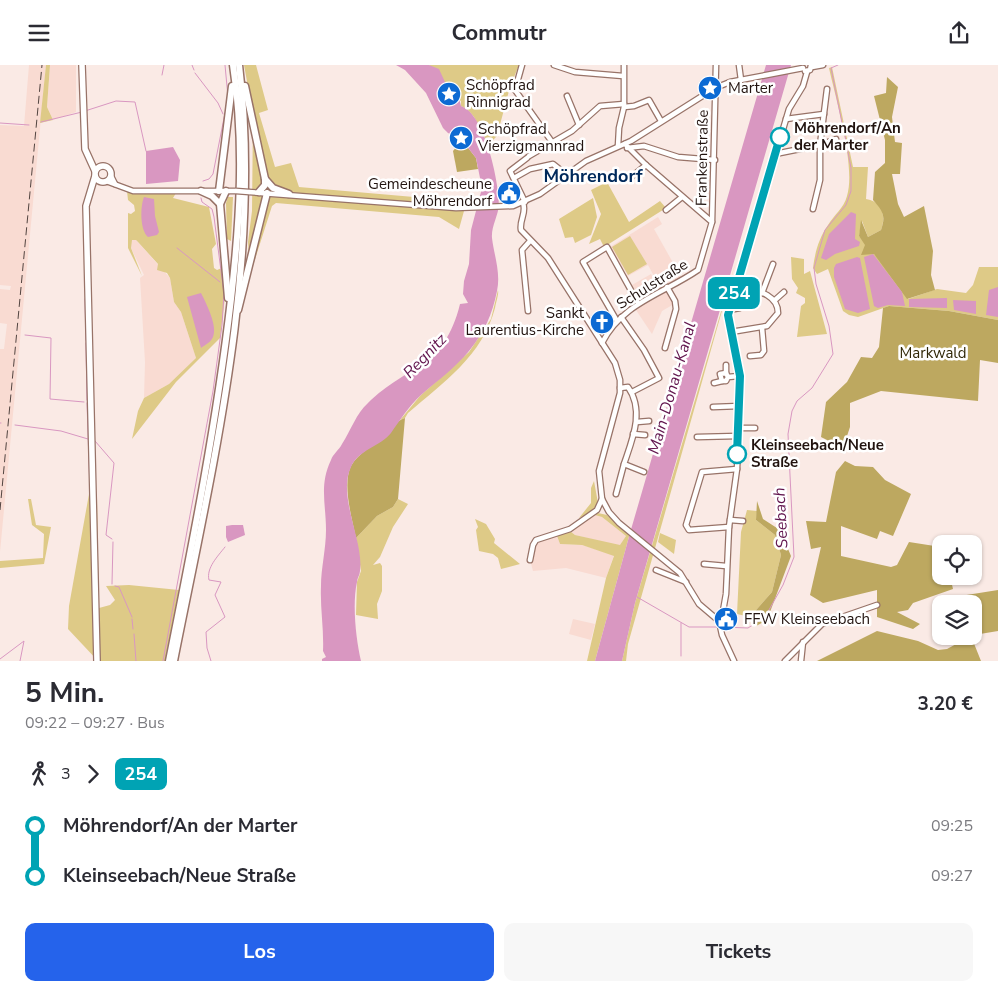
<!DOCTYPE html>
<html lang="de">
<head>
<meta charset="utf-8">
<style>
  body { margin:0; font-family:"Nunito Sans",sans-serif; background:#f7f7f7; color:#2b2b33; height:100vh; display:flex; flex-direction:column; font-size:19px; white-space:nowrap }
  * { box-sizing:border-box; margin:0 }
  p { font-size:16px; color:#7c7c81 }
  .icon { flex:none; width:28px; height:28px; fill:none; stroke:currentColor; stroke-width:2; stroke-linecap:round; stroke-linejoin:round }
  .map { position:relative; height:596px; overflow:hidden }
  .side { display:flex; flex-direction:column; background:#fff; flex:1 }
  .side>* { flex:none }
  .badge { padding:0 10px; border-radius:8px; font-size:18px; line-height:32px }
  .fabs { position:absolute; left:932px; top:470px; display:grid; gap:10px }
  .fabs a { display:grid; place-items:center; width:50px; height:50px; border-radius:10px; background:#fff; box-shadow:0 1px 4px #0004; font-size:25px }
  .map>.badge { position:absolute; translate:-50% -50%; box-shadow:0 0 0 2px #fff }
  .legs { display:flex; align-items:center; gap:8px; height:55px; padding:0 25px; font-size:16px }
  .legs p { margin-inline-start:auto }
  .head { display:flex; align-items:center; justify-content:space-between; height:85px; padding:0 25px }
  h1 { font-size:28px; font-weight:700; line-height:38px }
  .primary-button { display:flex; gap:10px; margin-top:auto; padding:10px 25px }
  .primary-button a { flex:1; height:58px; border-radius:10px; background:#2563eb; color:#fff; font-size:20px; font-weight:700; line-height:58px; text-align:center }
  .primary-button a+a { background:#f7f7f7; color:#2b2b33 }
  ul { padding:0 25px; list-style:none }
  li { display:flex; align-items:center; gap:18px; height:50px; font-size:19px }
  li i { display:grid; place-items:center; width:8px; height:100%; margin:0 6px; background:currentColor }
  li i::after { content:''; width:12px; height:12px; margin:-6px; border:4px solid; border-radius:50%; background:#fff }
  li p { margin-inline-start:auto }
  li:first-child i { background:linear-gradient(#0000 50%,currentColor 0) }
  li:last-child i { background:linear-gradient(currentColor 50%,#0000 0) }
  header { display:flex; justify-content:space-between; align-items:center; height:65px; padding:0 25px; background:#fff; font-size:22px; font-weight:700 }
  .map>svg:first-child { display:block }
</style>
</head>
<body>
<header><svg class="icon" aria-label="menu" viewBox="0 0 24 24"><path d="M4 6h16M4 12h16M4 18h16"/></svg>Commutr<svg class="icon" aria-label="share" viewBox="0 0 24 24"><path d="M12 15V3M7 8l5-5 5 5M5 13v7h14v-7"/></svg></header>
<div class="map">
<svg width="998" height="596" viewBox="0 0 998 596">
  <rect width="100%" height="100%" fill="#faeae5"/>
  <g fill="#f9dbd2">
    <path d="M29 0H46L0 487V284H4L7 259 0 258V224L10 225 11 221 0 220V60L24 61Z"/>
    <path d="M50 0H76V47L53 55 47 42Z"/>
    <path d="M658 152 662 159 654 164 681 212 661 224 648 200 628 211 610 182Z"/>
    <path d="M131 175H136L170 213 174 237 181 247 196 293 169 319 144 333 145 297 140 213 144 210 131 183Z"/>
    <path d="M651 209 659 223 640 234 632 220Z"/>
    <path d="M666 225 674 239 662 246 652 269 634 242 661 230Z"/>
    <path d="M591 448 602 452 626 471 620 481 575 470 566 463Z"/>
    <path d="M556 468 560 479 582 480 614 490 606 513 566 503 533 506 529 491 532 477 537 473Z"/>
    <path d="M573 554 595 559 591 575 569 569Z"/>
  </g>
  <g fill="#deca87">
    <path d="M46 0H50L47 42 53 55 40 58Z"/>
    <path d="M244 0H256L268 45 259 48 275 102 291 98 299 122 437 134 438 138 456 133 457 141 390 137 389 140 464 146 459 164 439 152 276 138 272 141 250 210 248 177 252 146 253 49Z"/>
    <path d="M429 0H519L510 22 497 71 488 80C482 68 475 46 461 41V36L450 29Z"/>
    <path d="M832 2 853 102H868L866 134C883 137 886 151 881 165L868 172 862 156 859 171 887 204 908 234 937 224 966 228 973 220 979 202H998V255L949 246 889 241 858 252 849 250 843 246 828 204 817 209 813 203C815 187 819 173 828 160 834 150 844 143 847 131 856 102 836 35 829 3Z"/>
    <path d="M607 117 629 157 660 136 666 143 604 182 600 174 589 179 601 149 591 125Z"/>
    <path d="M127 126 176 128 173 133 209 142 216 179 212 184 214 203 217 205 224 202 225 232 220 273 176 317 132 374 138 346 144 333 169 319 196 293 181 247 174 237 170 213 167 208 157 205 158 199 138 177 136 175H132L131 183 142 211 128 183V148L131 149 135 146 134 140 128 135Z"/>
    <path d="M228 132H233L231 176 227 174 226 138Z"/>
    <path d="M593 133 597 152 591 170 575 178 573 172 565 173 559 154Z"/>
    <path d="M630 171 647 199 628 210 612 182Z"/>
    <path d="M791 192 804 194V209L810 206 827 269 797 272 801 241 805 238V233L796 228 798 223 792 214Z"/>
    <path d="M736 196 628 579 626 596H622L635 538Z"/>
    <path d="M498 225C499 229 496 237 495 243 483 290 443 318 408 348L405 353 400 355 420 331 469 287 491 254Z"/>
    <path d="M594 416 598 438 591 448 579 453 591 438V423Z"/>
    <path d="M89 429 97 432 99 543 110 540 115 535 106 521 129 520 179 525 165 596H98L68 564 69 541Z"/>
    <path d="M28 434H31L36 460 51 462 44 499 0 503V496L43 493 44 469 32 460Z"/>
    <path d="M398 434 408 439 393 462 380 492 373 500 380 498 382 501V526L377 539 378 554 356 550 357 517 361 506 356 473 377 451 393 442Z"/>
    <path d="M747 445 757 446 756 455 775 470 781 490 772 527 750 552 737 549 741 467Z"/>
    <path d="M598 448 607 450 630 468 595 596H587L606 513 614 491 582 480 560 479 556 468 566 463 575 470 620 480 626 471 602 452 595 450Z"/>
    <path d="M475 454 486 459 495 474 494 478 520 499 501 504 498 493 493 489 479 486 476 465 478 462Z"/>
    <path d="M660 468 676 475 674 489 658 477Z"/>
  </g>
  <g fill="#bda860">
    <path d="M887 12 898 22 892 52 895 77 902 78 900 109H892L898 139 904 152 924 141 933 186 931 210 935 225 907 234 874 189 861 190 865 180 859 171 861 155 868 172 881 165C886 151 883 146 873 135L875 107 885 98V75L874 31 886 28Z"/>
    <path d="M462 75 476 93 478 104 457 107 453 86Z"/>
    <path d="M889 241 949 246 998 255V298L980 295 978 336 881 326 850 338V362L842 386 839 387 831 377 821 372 826 337 847 317 861 292 872 293 879 282 883 243Z"/>
    <path d="M405 353 398 434 393 442 377 451 356 473C352 454 342 419 351 401 358 388 375 379 386 371 394 365 394 356 405 353Z"/>
    <path d="M845 396 855 401 873 402 885 415 911 429 893 471 880 466 877 474 841 461V491L891 502 897 500 909 477 941 482V511H950L953 524 913 538 908 545 897 547 920 559 913 564 877 552V525L823 538 810 530 821 482 811 484 806 456 826 457 836 407Z"/>
    <path d="M757 436 763 454 780 465 791 491 767 555 756 561 750 552 772 527 781 490 775 470 756 455Z"/>
    <path d="M998 525V566L974 570V539H955L954 532Z"/>
    <path d="M877 566 918 576 938 585 947 584 971 571 981 596H817Z"/>
  </g>
  <g fill="#d997c1">
    <path d="M396 0H429L439 4 450 28 454 27 458 29 461 41C485 49 499 117 499 140 498 151 491 162 492 173 494 190 501 208 497 226 492 250 485 266 469 286 455 303 437 316 421 330 409 341 400 355 391 368 381 381 358 385 351 402 337 431 364 476 360 506 360 510 357 513 357 517 352 539 356 575 361 596H322V594L326 592 323 586C324 564 320 543 321 521 321 503 326 484 326 465 326 439 319 420 331 395 333 389 339 385 342 379 351 365 356 349 368 338 408 299 444 304 460 239L468 238 463 229 464 216 469 199 471 165 482 123 476 93 462 75 448 68 443 63 426 28 405 5Z"/>
    <path d="M766 0H791L635 538 622 596H595L630 468Z"/>
    <path d="M173 82 180 95 178 116 146 119V86Z"/>
    <path d="M144 132 154 134 155 151 159 167 157 170 148 172C140 165 140 142 144 132Z"/>
    <path d="M851 147 856 149 855 174 860 177 859 181 835 189 826 195 821 193 829 169Z"/>
    <path d="M873 189 902 227 905 241 888 240 878 243 874 241 864 192Z"/>
    <path d="M857 192 860 193 870 244 858 248 845 244 834 212V203L836 199Z"/>
    <path d="M998 222V252L986 250 989 225Z"/>
    <path d="M201 228C206 238 218 261 213 272 211 277 205 280 201 283L187 232Z"/>
    <path d="M947 233V243L909 242V234Z"/>
    <path d="M953 235 976 236V249L954 245Z"/>
    <path d="M232 460H243L245 470 228 477 226 472V461Z"/>
  </g>
  <g fill="none" stroke-linecap="round" stroke-linejoin="round">
    <g stroke="#d997c1" stroke-width="1">
      <path d="M192 0 194 5"/>
      <path d="M225 0 228 32"/>
      <path d="M838 0 831 3 844 68"/>
      <path d="M195 8 218 38 223 49"/>
      <path d="M162 10 164 0"/>
      <path d="M85 46 116 36 135 37 146 86"/>
      <path d="M41 57 82 47"/>
      <path d="M0 58 29 60"/>
      <path d="M459 85 457 80 461 75"/>
      <path d="M203 116 209 114 213 109 225 48"/>
      <path d="M177 183 220 217"/>
      <path d="M85 234 86 275"/>
      <path d="M25 270 51 273 50 334 84 337"/>
      <path d="M86 278 87 335"/>
      <path d="M87 338 90 425"/>
      <path d="M0 358H1"/>
      <path d="M15 360 61 366 88 374"/>
      <path d="M95 376 114 398 106 470 112 474"/>
      <path d="M112 519 113 477"/>
      <path d="M115 521 119 522 132 552"/>
      <path d="M637 532 689 562H718"/>
      <path d="M132 554 133 564"/>
      <path d="M681 558V591"/>
      <path d="M722 562 748 563 765 552 783 520 794 492 788 369 792 346 797 336 812 323 833 289 829 261 816 219 814 203 825 165 846 140 851 126V103L845 71"/>
      <path d="M134 569 136 596"/>
      <path d="M0 594 24 576 20 596"/>
      <path d="M163 596 213 326 222 260 224 229 214 152 212 144 202 137 201 133"/>
      <path d="M211 596 207 583 206 567 225 552 215 530 221 517 209 515C206 503 218 491 225 482"/>
    </g>
    <g stroke="#987368" stroke-width="7">
      <g id="minor">
        <path d="M522 0 515 25 552 77"/>
        <path d="M554 0 575 7 623 11"/>
        <path d="M739 0 741 15"/>
        <path d="M812 2 823 0"/>
        <path d="M805 6 810 5 811 0"/>
        <path d="M567 31 579 60"/>
        <path d="M624 42 634 41 649 35 661 56"/>
        <path d="M786 54 824 49"/>
        <path d="M618 81 619 63 624 42V0"/>
        <path d="M627 83 644 81 678 92 715 95"/>
        <path d="M775 89 820 80 827 24"/>
        <path d="M529 91 572 66 600 41 624 39"/>
        <path d="M111 111 115 119"/>
        <path d="M514 113 530 104 553 99 567 110"/>
        <path d="M629 114 646 100"/>
        <path d="M106 116 133 126H236"/>
        <path d="M249 127 456 143 513 141 540 129 586 96 631 76 715 23 730 17 803 3"/>
        <path d="M525 137 510 106 527 93"/>
        <path d="M523 138C527 148 519 155 521 165L548 193 615 298 620 315V328L599 406 602 434 609 447 619 458 680 508 699 539 719 556 722 570 734 596"/>
        <path d="M813 144 820 115V80L836 74"/>
        <path d="M666 145 682 132"/>
        <path d="M712 157 716 0"/>
        <path d="M762 228 773 199"/>
        <path d="M775 235 784 227"/>
        <path d="M729 245 740 243"/>
        <path d="M528 246 522 185 530 176"/>
        <path d="M621 252 644 285 659 313 632 327"/>
        <path d="M617 256 583 197 607 182 638 238"/>
        <path d="M731 267 767 261 778 248C778 227 752 225 736 220"/>
        <path d="M602 278C622 238 663 229 698 205L712 157 646 100 625 79"/>
        <path d="M665 283 676 244 675 236 667 222"/>
        <path d="M750 291 761 290 764 286 762 263"/>
        <path d="M726 308V300"/>
        <path d="M728 312 726 316H722L720 309 726 308 728 312 739 311"/>
        <path d="M714 318 722 316"/>
        <path d="M620 323 628 322C645 346 632 375 624 399L644 407"/>
        <path d="M713 342 740 341"/>
        <path d="M637 357 649 356"/>
        <path d="M739 363H755"/>
        <path d="M633 369 645 370"/>
        <path d="M697 372 738 371"/>
        <path d="M616 429 624 399"/>
        <path d="M730 455 743 456"/>
        <path d="M729 462 689 465 686 460 702 407 737 404"/>
        <path d="M530 495 533 480 536 475 570 464 597 445 602 434"/>
        <path d="M704 499 726 501"/>
        <path d="M656 505 686 517"/>
        <path d="M718 554 723 546 726 529 729 462 737 404 740 341 739 311 728 250 789 44 803 21 807 7"/>
        <path d="M785 596 822 559 877 540"/>
        <path d="M801 596 803 577"/>
      </g>
    </g>
    <g stroke="#987368" stroke-width="8">
      <g id="major">
        <path d="M82 0 85 84 95 106"/>
        <circle cx="103" cy="109" r="8"/>
        <path d="M95 111 86 141 97 596"/>
      </g>
    </g>
    <g stroke="#987368" stroke-width="9">
      <g id="highway">
        <path d="M245 21 265 114V120L259 127"/>
        <path d="M265 114 273 123 289 129"/>
        <path d="M201 126 212 131 220 139"/>
        <path d="M219 126 232 21"/>
        <path d="M226 126 220 139 228 233"/>
        <path d="M238 245 267 128"/>
        <path d="M169 596C193 476 217 356 231 234 240 156 245 78 233 0"/>
        <path d="M174 596C212 404 263 196 239 0"/>
      </g>
    </g>
    <use href="#minor" stroke="#fff" stroke-width="4.5"/>
    <use href="#major" stroke="#fff" stroke-width="5.5"/>
    <use href="#highway" stroke="#fff" stroke-width="6"/>
    <path stroke="#524440" stroke-width="1" stroke-dasharray="8 4" stroke-linecap="butt" d="M0 445 42 0"/>
    <g stroke="#987368" stroke-width="7" stroke-linecap="butt">
      <path id="minor-bridge" d="M236 126 249 127"/>
    </g>
    <use href="#minor-bridge" stroke="#fff" stroke-width="4.5"/>
  </g>
  <g fill="none" stroke-linecap="round" stroke-linejoin="round">
    <g stroke="#fff" stroke-width="11">
      <path id="line-1" d="M737 389 740 311 728 250 780 72"/>
    </g>
    <use href="#line-1" stroke="#00a3b4" stroke-width="8"/>
  </g>
  <defs>
    <g id="sight-disc" transform="scale(1.25)"><circle r="9.5" fill="#0c6ad3" stroke="#fff"/><path d="M0-6L1.8-2.2L6-1.7L2.9 1.2L3.7 5.4L0 3.3L-3.7 5.4L-2.9 1.2L-6-1.7L-1.8-2.2Z" fill="#fff"/></g>
    <g id="civic-disc" transform="scale(1.25)"><circle r="9.5" fill="#0c6ad3" stroke="#fff"/><path d="M-.6-6.5H3V-4.5H.6V-3L4-1V1h2V6H-6V1h2V-1L-.6-3ZM-1.2 2.5V6h2.4V2.5Z" fill="#fff"/></g>
    <g id="church-disc" transform="scale(1.25)"><circle r="9.5" fill="#0c6ad3" stroke="#fff"/><path d="M-1.2-6h2.4v3.5h3.3v2.4h-3.3V6h-2.4V-.1h-3.3v-2.4h3.3Z" fill="#fff"/></g>
  </defs>
  <g fill-rule="evenodd">
    <use href="#sight-disc" x="710" y="23"/>
    <use href="#sight-disc" x="449" y="29"/>
    <use href="#sight-disc" x="461" y="73"/>
    <use href="#civic-disc" x="509" y="128"/>
    <use href="#church-disc" x="602" y="257"/>
    <use href="#civic-disc" x="726" y="554"/>
  </g>
  <g fill="#fff" stroke="#00a3b4" stroke-width="2.5">
    <circle cx="780" cy="72" r="9"/>
    <circle cx="737" cy="389" r="9"/>
  </g>
  <g text-anchor="middle" dominant-baseline="central" stroke-width="5" stroke-linejoin="round" paint-order="stroke">
    <g font-size="15" fill="#21130f" stroke="#fff" text-anchor="start">
      <text x="466" y="20">Schöpfrad<tspan x="466" dy="17">Rinnigrad</tspan></text>
      <text x="728" y="23">Marter</text>
      <text x="478" y="64">Schöpfrad<tspan x="478" dy="17">Vierzigmannrad</tspan></text>
      <text x="492" y="119" text-anchor="end">Gemeindescheune<tspan x="492" dy="17">Möhrendorf</tspan></text>
      <text x="584" y="248" text-anchor="end">Sankt<tspan x="584" dy="17">Laurentius-Kirche</tspan></text>
      <text x="744" y="554">FFW Kleinseebach</text>
    </g>
    <g font-size="15" font-weight="bold" fill="#21130f" stroke="#fff" text-anchor="start">
      <text x="794" y="63">Möhrendorf/An<tspan x="794" dy="17">der Marter</tspan></text>
      <text x="751" y="380">Kleinseebach/Neue<tspan x="751" dy="17">Straße</tspan></text>
    </g>
    <g font-size="15" fill="#21130f" stroke="#fff">
      <text transform="translate(702 93) rotate(-89)">Frankenstraße</text>
      <text transform="translate(652 219) rotate(-32)">Schulstraße</text>
    </g>
    <g font-size="15" fill="#312807" stroke="#fff">
      <text x="933" y="288">Markwald</text>
    </g>
    <g font-size="16" font-style="italic" fill="#61144d" stroke="#fff">
      <text transform="translate(425 291) rotate(-46)">Regnitz</text>
      <text transform="translate(672 323) rotate(-74)">Main-Donau-Kanal</text>
      <text transform="translate(781 453) rotate(-93)">Seebach</text>
    </g>
    <g font-size="18" font-weight="bold" fill="#00295b" stroke="#fff">
      <text x="593" y="111">Möhrendorf</text>
    </g>
  </g>
</svg>
<div class="fabs">
<a><svg class="icon" aria-label="locate" viewBox="0 0 24 24"><circle cx="12" cy="12" r="6"/><path d="M12 2v4M12 18v4M2 12h4M18 12h4"/></svg></a>
<a><svg class="icon" aria-label="layers" viewBox="0 0 24 24"><path d="M12 4l9 5-9 5-9-5zM3 14l9 5 9-5"/></svg></a>
</div>
<b class="badge" style="left:734px;top:228px;background:#00a3b4;color:#fff">254</b>
</div>
<section class="side">
<div class="head"><div><h1>5 Min.</h1><p>09:22 – 09:27 · Bus</p></div><b>3.20 €</b></div>
<div class="legs"><svg class="icon" aria-label="walk" viewBox="0 0 24 24"><circle cx="13" cy="4" r="2"/><path d="M13 8l-2 6 4 7M11 14l-3 7M7 12l3-4h3l4 4"/></svg>3<svg class="icon" aria-label="forward" viewBox="0 0 24 24"><path d="M9 5l7 7-7 7"/></svg><b class="badge" style="background:#00a3b4;color:#fff">254</b></div>
<ul>
<li><i style="color:#00a3b4"></i><b>Möhrendorf/An der Marter</b><p>09:25</p></li>
<li><i style="color:#00a3b4"></i><b>Kleinseebach/Neue Straße</b><p>09:27</p></li>
</ul>
<div class="primary-button"><a>Los</a><a>Tickets</a></div>
</section>
</body>
</html>
